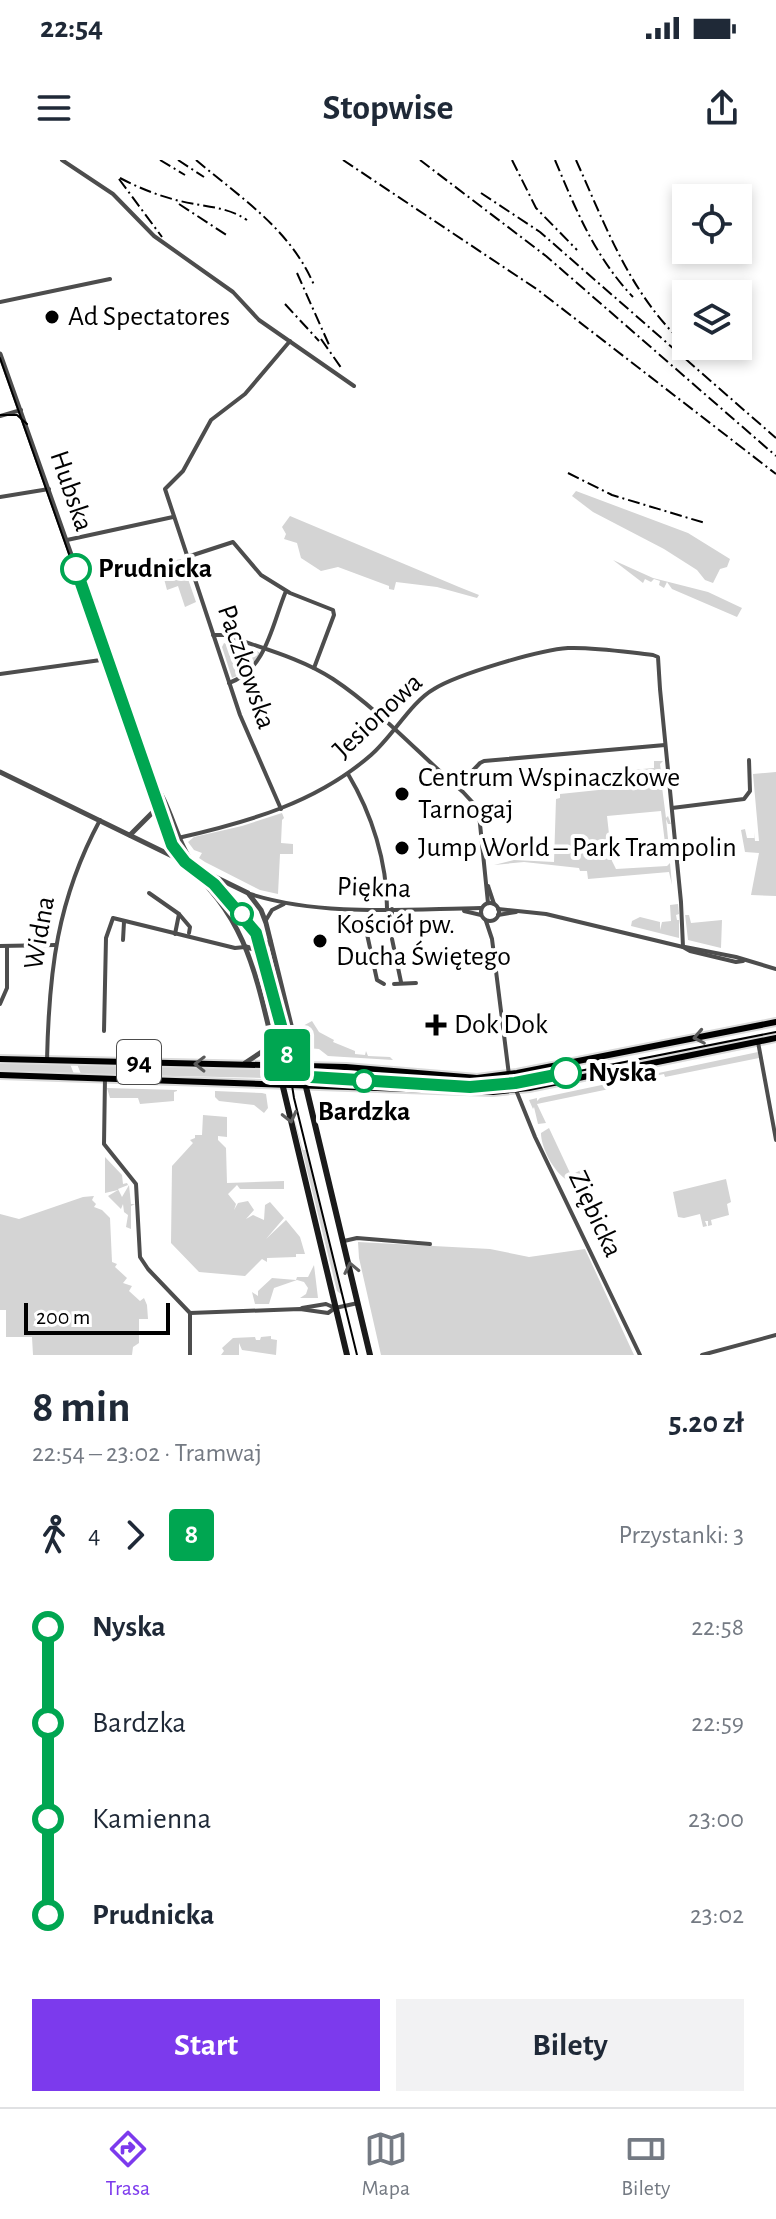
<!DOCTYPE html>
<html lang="pl">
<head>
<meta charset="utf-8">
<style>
  body { margin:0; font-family:"Alegreya Sans",sans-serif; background:#f2f2f3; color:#1f2937; height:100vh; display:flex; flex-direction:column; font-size:30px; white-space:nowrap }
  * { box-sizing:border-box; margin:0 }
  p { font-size:26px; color:#747a83 }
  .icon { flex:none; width:44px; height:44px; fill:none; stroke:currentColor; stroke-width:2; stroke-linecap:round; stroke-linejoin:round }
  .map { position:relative; height:1195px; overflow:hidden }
  .side { display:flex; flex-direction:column; background:#fff; flex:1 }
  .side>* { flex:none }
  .badge { padding:0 16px; border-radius:6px; font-size:28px; line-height:52px }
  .tools { position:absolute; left:672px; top:24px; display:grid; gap:16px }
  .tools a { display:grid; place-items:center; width:80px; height:80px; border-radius:0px; background:#fff; box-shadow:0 4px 12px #0003; font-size:40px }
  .scale { position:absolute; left:24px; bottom:20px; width:146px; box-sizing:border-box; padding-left:8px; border:4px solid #000; border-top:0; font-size:22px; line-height:28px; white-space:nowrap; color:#000; -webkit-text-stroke:6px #fff; paint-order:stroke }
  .map>.badge { position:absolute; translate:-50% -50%; box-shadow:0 0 0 4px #fff }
  .legs { display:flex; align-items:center; gap:12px; height:88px; padding:0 32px; font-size:26px }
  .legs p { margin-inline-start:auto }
  .headline { display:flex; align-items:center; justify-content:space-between; height:136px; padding:0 32px }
  h1 { font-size:44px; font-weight:700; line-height:60px }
  .cta { display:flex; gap:16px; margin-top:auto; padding:16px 32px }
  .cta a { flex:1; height:92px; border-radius:0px; background:#7c3aed; color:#fff; font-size:32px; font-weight:700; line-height:92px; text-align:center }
  .cta a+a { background:#f2f2f3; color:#1f2937 }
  ul { padding:0 32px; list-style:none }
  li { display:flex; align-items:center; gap:28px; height:96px; font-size:30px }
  li i { display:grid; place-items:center; width:12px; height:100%; margin:0 10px; background:currentColor }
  li i::after { content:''; width:20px; height:20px; margin:-10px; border:6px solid; border-radius:50%; background:#fff }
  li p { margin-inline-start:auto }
  li:first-child i { background:linear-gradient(#0000 50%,currentColor 0) }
  li:last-child i { background:linear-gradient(currentColor 50%,#0000 0) }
  .status { display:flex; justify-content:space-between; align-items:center; height:56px; padding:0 40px; background:#fff; direction:ltr }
  .status svg { height:22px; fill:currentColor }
  header { display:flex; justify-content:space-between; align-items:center; height:104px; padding:0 32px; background:#fff; font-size:36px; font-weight:700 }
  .tab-bar { display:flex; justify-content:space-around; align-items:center; height:112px; border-top:2px solid #e0e1e3; background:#fff; font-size:22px; color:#747a83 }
  .tab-bar a { display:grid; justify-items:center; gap:4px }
  .tab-bar .on { color:#7c3aed }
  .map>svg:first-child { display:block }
</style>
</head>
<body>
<div class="status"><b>22:54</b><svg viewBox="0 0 49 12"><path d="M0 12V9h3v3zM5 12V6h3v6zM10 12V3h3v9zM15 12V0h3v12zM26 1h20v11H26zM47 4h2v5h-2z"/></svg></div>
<header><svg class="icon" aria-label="menu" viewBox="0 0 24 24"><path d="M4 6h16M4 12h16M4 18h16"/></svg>Stopwise<svg class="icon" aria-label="share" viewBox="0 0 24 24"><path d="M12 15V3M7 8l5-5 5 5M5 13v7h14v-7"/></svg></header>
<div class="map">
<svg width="776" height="1195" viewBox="0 0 776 1195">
  <rect width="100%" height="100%" fill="#fff"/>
  <g fill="#d4d4d4">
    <path d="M576 331 688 373 730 399 727 407 720 409 713 423 705 420 697 410 664 389 593 352 572 336Z"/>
    <path d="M290 356 459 427 479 435 477 438 437 427 396 422 394 430 389 429V426L338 407 321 411 301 398 297 383 284 379 286 374 282 367Z"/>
    <path d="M181 399 196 442 185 447 178 426 167 430 162 411 168 408 166 402Z"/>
    <path d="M613 400 653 418 708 432 742 448 737 457 672 429 667 422 664 428 659 425 660 421 654 419 651 422 645 419 643 423Z"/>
    <path d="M224 483 251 493 254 489 260 493C256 504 244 515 232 518L222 487Z"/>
    <path d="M654 601H663L660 604 661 611 663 612 658 613 660 623 664 622V617L665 622 660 624V627H662L666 658 668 656 671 664H668L666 659 670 698 667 699 661 651 607 656 612 701 616 709 667 706 670 703 672 725 669 712 588 719 587 711H580L579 708 524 702 494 705 514 700 554 702 556 639 560 638V634L608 629 607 612 654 608Z"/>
    <path d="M776 612V736L751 735 759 693 745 692 741 670 745 669 747 678H755L754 672 755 681H759L753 614Z"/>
    <path d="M282 653 284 658 282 660 281 683 293 684V694H280L278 734 260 730 205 702 199 698 202 693 194 690 188 682 194 677 242 666Z"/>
    <path d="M678 744 679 754 676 755 677 760H679V778L631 766 632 761 640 757 660 762V770L662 762 671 761 670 745Z"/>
    <path d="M684 745 685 755H689L691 763 722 760 721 788 688 780Z"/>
    <path d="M312 861 319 872 334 880 333 882 355 891V894L365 895 366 891 368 896 390 897 393 900 328 896 319 889 308 888 301 867Z"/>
    <path d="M758 892 759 898 665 917 664 914 614 924V928L537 944 546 963 538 964 534 947 533 949 529 940 537 938V941L540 938Z"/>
    <path d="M0 902 70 904 74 914 0 912Z"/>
    <path d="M77 904 262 908 264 918 81 914Z"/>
    <path d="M107 928 177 930V931L174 932V941L140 944 138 938H110Z"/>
    <path d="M215 931 262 933 266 934 268 948 264 953 254 945 219 941 215 937Z"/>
    <path d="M291 946 303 990H307L342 1135 337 1131Z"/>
    <path d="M203 955 227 957V977L218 976V980L226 988 227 1023 284 1021V1029H240L237 1025 228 1034 236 1044 234 1050 238 1043 248 1041 254 1050 246 1059 253 1055 264 1060 265 1045 270 1042 284 1058 266 1079 286 1060 300 1077 305 1094H296V1097L267 1098V1102L262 1099 245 1116 199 1112 171 1083 172 1006 193 983 190 980 195 978V975H202Z"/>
    <path d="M549 968 571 1015 585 1008 586 1011 573 1017H567V1020C554 1012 541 988 541 973Z"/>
    <path d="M105 997 122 1015 123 1024 127 1023 128 1025 118 1029 122 1037 129 1025 131 1044H135L131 1046V1069L126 1067 128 1055 124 1052 123 1044 121 1049 108 1036 118 1030 105 1033Z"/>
    <path d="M726 1019 731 1042 727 1044 729 1055 711 1060 712 1065 708 1066V1061H705L707 1066 703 1067 700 1054 684 1058 678 1057 673 1032Z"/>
    <path d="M94 1036 92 1040 96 1044 94 1047 102 1050 110 1058 112 1102 117 1104 115 1107 127 1118 123 1123 132 1126 129 1131 140 1141 144 1138 147 1145 148 1159H139V1183L133 1187 132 1195H33L32 1177H6V1150H0V1054L19 1059 83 1037Z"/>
    <path d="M358 1082 490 1089 529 1097 585 1089 634 1195H381L359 1098Z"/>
    <path d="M314 1105 318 1138H300L306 1134 308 1128 304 1122 297 1120 274 1128 269 1144H255L252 1132 258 1136V1131L272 1118 296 1120 297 1117H308Z"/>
    <path d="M271 1176V1179L277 1180 276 1195 242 1190 239 1183V1195H221L224 1191 222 1188 233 1178 255 1177 256 1180H260L261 1177Z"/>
  </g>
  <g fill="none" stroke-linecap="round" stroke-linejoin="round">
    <g stroke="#dbdbdb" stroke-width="10">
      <g id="primary">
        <path d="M0 899 346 907 477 918 517 913 776 862"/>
        <path d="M0 915 493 932 529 928 776 878"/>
      </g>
    </g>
    <g stroke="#4d4d4d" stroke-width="4">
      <path d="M62 0 113 34 154 76 233 132 259 160 354 226"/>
      <path d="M0 142 110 119"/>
      <path d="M0 256 21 250"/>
      <path d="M0 337 49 329"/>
      <path d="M67 380 173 357"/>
      <path d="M187 397 233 382 261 415 290 433 333 450 334 455 314 508"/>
      <path d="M213 475H225C261 488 301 498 333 519 381 551 420 595 463 632L475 645 479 654 488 743"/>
      <path d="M0 514 108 499"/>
      <path d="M229 523C267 509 272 464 286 431"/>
      <path d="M348 614C372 654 387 702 387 748"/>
      <path d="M457 627 480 603 484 601 665 585"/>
      <path d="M672 648 744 639 750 631 749 600"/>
      <path d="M281 649 240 555 165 329 183 311 211 260 245 234 290 181"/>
      <path d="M178 678C248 662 316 643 371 595 393 576 411 542 434 529 458 514 539 490 568 488 596 487 625 492 653 495L658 497 660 529 681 742 683 787"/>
      <path d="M488 726 494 744"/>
      <path d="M149 733 179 754 175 774"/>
      <path d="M250 734C323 757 406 749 481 748"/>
      <circle cx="490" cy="752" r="9"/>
      <path d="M498 749 546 754 683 787 690 791 736 802 743 801"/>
      <path d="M464 751 481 755"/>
      <path d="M179 754 190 767 189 773"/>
      <path d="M498 755 516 752"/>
      <path d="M266 760 272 750 284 744"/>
      <path d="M486 761 492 779 509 915"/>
      <path d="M392 770V749"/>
      <path d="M392 779 401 822"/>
      <path d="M123 780 124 762"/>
      <path d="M0 786 55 785"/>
      <path d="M685 787 736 797 776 809"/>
      <path d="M384 824 377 820 365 765 371 761H392"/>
      <path d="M394 824 416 823"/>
      <path d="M0 844 7 828V786"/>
      <path d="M104 871 106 778 113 758 235 788 245 787"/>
      <path d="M758 882 776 980"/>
      <path d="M47 900C49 811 57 740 100 660"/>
      <path d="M105 918 104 984 136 1024 140 1097 148 1109 190 1153V1195"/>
      <path d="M516 930 535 977 640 1195"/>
      <path d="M344 1081 357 1078 430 1084"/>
      <path d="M302 1148 326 1144 335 1148"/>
      <path d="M190 1153 300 1149 328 1153 335 1148 358 1143"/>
      <path d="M702 1195 776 1175"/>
    </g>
    <g stroke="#4d4d4d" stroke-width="5">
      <path d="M0 194 150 618C172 644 175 681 196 708"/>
      <path d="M0 612 248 733 261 750 266 763 301 906"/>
      <path d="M150 619 148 628 150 637 174 696"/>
      <path d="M130 675 154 651"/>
      <path d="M184 705C251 758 258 828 278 906"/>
      <path d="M246 787 262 791 270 781"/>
      <path d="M245 903 263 891 267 872"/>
    </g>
    <g stroke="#1a1a1a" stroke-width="6">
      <path d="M278 906 347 1195"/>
      <path d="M301 906 370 1195"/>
    </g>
    <use href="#primary" stroke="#000" stroke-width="6"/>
    <g stroke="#000" stroke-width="2">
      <path d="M0 198 171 684 181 698 214 724 256 773 287 894 294 938 357 1195"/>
      <path d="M0 255H17L27 264"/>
      <path d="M288 899 298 912 311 917 455 926H490L539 919 776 872"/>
    </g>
    <g stroke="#000" stroke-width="2" stroke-dasharray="12 4 2 4" stroke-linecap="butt">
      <path d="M160 0 185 15"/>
      <path d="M178 0 204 17"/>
      <path d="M196 0C241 38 290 69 314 125"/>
      <path d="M343 0 538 130 776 314"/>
      <path d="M420 0 546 96 776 296"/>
      <path d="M512 0 536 48 577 90"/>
      <path d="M555 0C576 50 595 97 633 137"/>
      <path d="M576 0C604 62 627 126 675 175"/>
      <path d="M120 18C139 28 159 36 180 41 204 47 226 46 247 60"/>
      <path d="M119 19 162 77"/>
      <path d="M481 33 540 72 776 278"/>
      <path d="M179 44 228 76"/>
      <path d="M297 113 330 187"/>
      <path d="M285 144 319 181"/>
      <path d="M321 179 342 209"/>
      <path d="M568 313 612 335 705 363"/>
    </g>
  </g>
  <defs><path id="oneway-chevron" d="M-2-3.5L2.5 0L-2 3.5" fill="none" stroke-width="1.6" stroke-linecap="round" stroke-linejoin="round" transform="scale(2)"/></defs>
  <g stroke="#595959">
    <use href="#oneway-chevron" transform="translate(699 877) rotate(169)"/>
    <use href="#oneway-chevron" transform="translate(200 904) rotate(-179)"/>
  </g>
  <g stroke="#5f5f5f">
    <use href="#oneway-chevron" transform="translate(290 957) rotate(77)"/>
    <use href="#oneway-chevron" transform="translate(351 1108) rotate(-102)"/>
  </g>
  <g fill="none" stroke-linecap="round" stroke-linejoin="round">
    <g stroke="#fff" stroke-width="18">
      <path id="line-1" d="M76 409 172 685 185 702 214 724 256 773 292 906 298 912 311 917 470 927 515 923 566 913"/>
    </g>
    <use href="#line-1" stroke="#00a651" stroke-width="12"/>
  </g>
  <g fill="#000" stroke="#fff" stroke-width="3">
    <circle cx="52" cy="157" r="8"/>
    <circle cx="402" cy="634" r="8"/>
    <circle cx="402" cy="688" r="8"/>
    <circle cx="320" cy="781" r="8"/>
    <path d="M432 853h8v8h8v8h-8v8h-8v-8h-8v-8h8z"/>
  </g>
  <g fill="#fff" stroke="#00a651" stroke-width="4">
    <circle cx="76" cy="409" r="14"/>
    <circle cx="242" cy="754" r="10"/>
    <circle cx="566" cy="913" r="14"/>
    <circle cx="364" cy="921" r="10"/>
  </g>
  <g text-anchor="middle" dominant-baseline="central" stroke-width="8" stroke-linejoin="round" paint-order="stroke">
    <rect fill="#fff" stroke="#4c4c4c" stroke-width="2" x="117" y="880" width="44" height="44" rx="6"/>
    <g font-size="26" font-weight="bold" fill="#000">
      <text x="139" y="902">94</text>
    </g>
    <g font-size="28" fill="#000" stroke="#fff" text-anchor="start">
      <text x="68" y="157">Ad Spectatores</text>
      <text x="418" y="618">Centrum Wspinaczkowe<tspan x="418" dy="32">Tarnogaj</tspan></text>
      <text x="418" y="688">Jump World – Park Trampolin</text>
      <text x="336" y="765">Kościół pw.<tspan x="336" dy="32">Ducha Świętego</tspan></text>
      <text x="454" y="865">Dok Dok</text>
    </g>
    <g font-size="28" fill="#000" stroke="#fff">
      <text transform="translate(71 331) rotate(71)">Hubska</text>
      <text transform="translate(246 507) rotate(71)">Paczkowska</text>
      <text transform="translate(378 556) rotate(-43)">Jesionowa</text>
      <text transform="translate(374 728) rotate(2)">Piękna</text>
      <text transform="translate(40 773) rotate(-80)">Widna</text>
      <text transform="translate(595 1054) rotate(65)">Ziębicka</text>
    </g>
    <g font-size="28" font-weight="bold" fill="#000" stroke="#fff" text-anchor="start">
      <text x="98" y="409">Prudnicka</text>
      <text x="588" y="913">Nyska</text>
      <text x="364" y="952" text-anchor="middle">Bardzka</text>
    </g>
  </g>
</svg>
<div class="tools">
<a><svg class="icon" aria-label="locate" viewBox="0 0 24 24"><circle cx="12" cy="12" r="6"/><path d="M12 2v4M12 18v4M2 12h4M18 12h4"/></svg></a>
<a><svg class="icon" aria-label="layers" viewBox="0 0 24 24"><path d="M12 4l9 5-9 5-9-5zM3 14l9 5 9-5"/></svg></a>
</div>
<div class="scale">200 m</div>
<b class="badge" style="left:287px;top:895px;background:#00a651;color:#fff">8</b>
</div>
<section class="side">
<div class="headline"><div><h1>8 min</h1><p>22:54 – 23:02 · Tramwaj</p></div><b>5.20 zł</b></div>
<div class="legs"><svg class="icon" aria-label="walk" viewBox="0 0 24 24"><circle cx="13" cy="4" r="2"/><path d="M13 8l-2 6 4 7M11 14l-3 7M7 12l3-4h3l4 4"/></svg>4<svg class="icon" aria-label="forward" viewBox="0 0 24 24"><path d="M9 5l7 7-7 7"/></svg><b class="badge" style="background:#00a651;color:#fff">8</b><p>Przystanki: 3</p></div>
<ul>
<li><i style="color:#00a651"></i><b>Nyska</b><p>22:58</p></li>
<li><i style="color:#00a651"></i><span>Bardzka</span><p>22:59</p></li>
<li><i style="color:#00a651"></i><span>Kamienna</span><p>23:00</p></li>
<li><i style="color:#00a651"></i><b>Prudnicka</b><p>23:02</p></li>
</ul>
<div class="cta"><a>Start</a><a>Bilety</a></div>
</section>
<nav class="tab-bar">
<a class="on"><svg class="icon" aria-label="directions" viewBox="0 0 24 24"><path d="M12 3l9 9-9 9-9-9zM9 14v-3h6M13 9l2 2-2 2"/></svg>Trasa</a>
<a><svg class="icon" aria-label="map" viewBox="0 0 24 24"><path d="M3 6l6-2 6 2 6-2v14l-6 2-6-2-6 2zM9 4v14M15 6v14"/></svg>Mapa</a>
<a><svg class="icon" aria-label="tickets" viewBox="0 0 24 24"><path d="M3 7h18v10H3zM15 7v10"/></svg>Bilety</a>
</nav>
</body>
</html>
